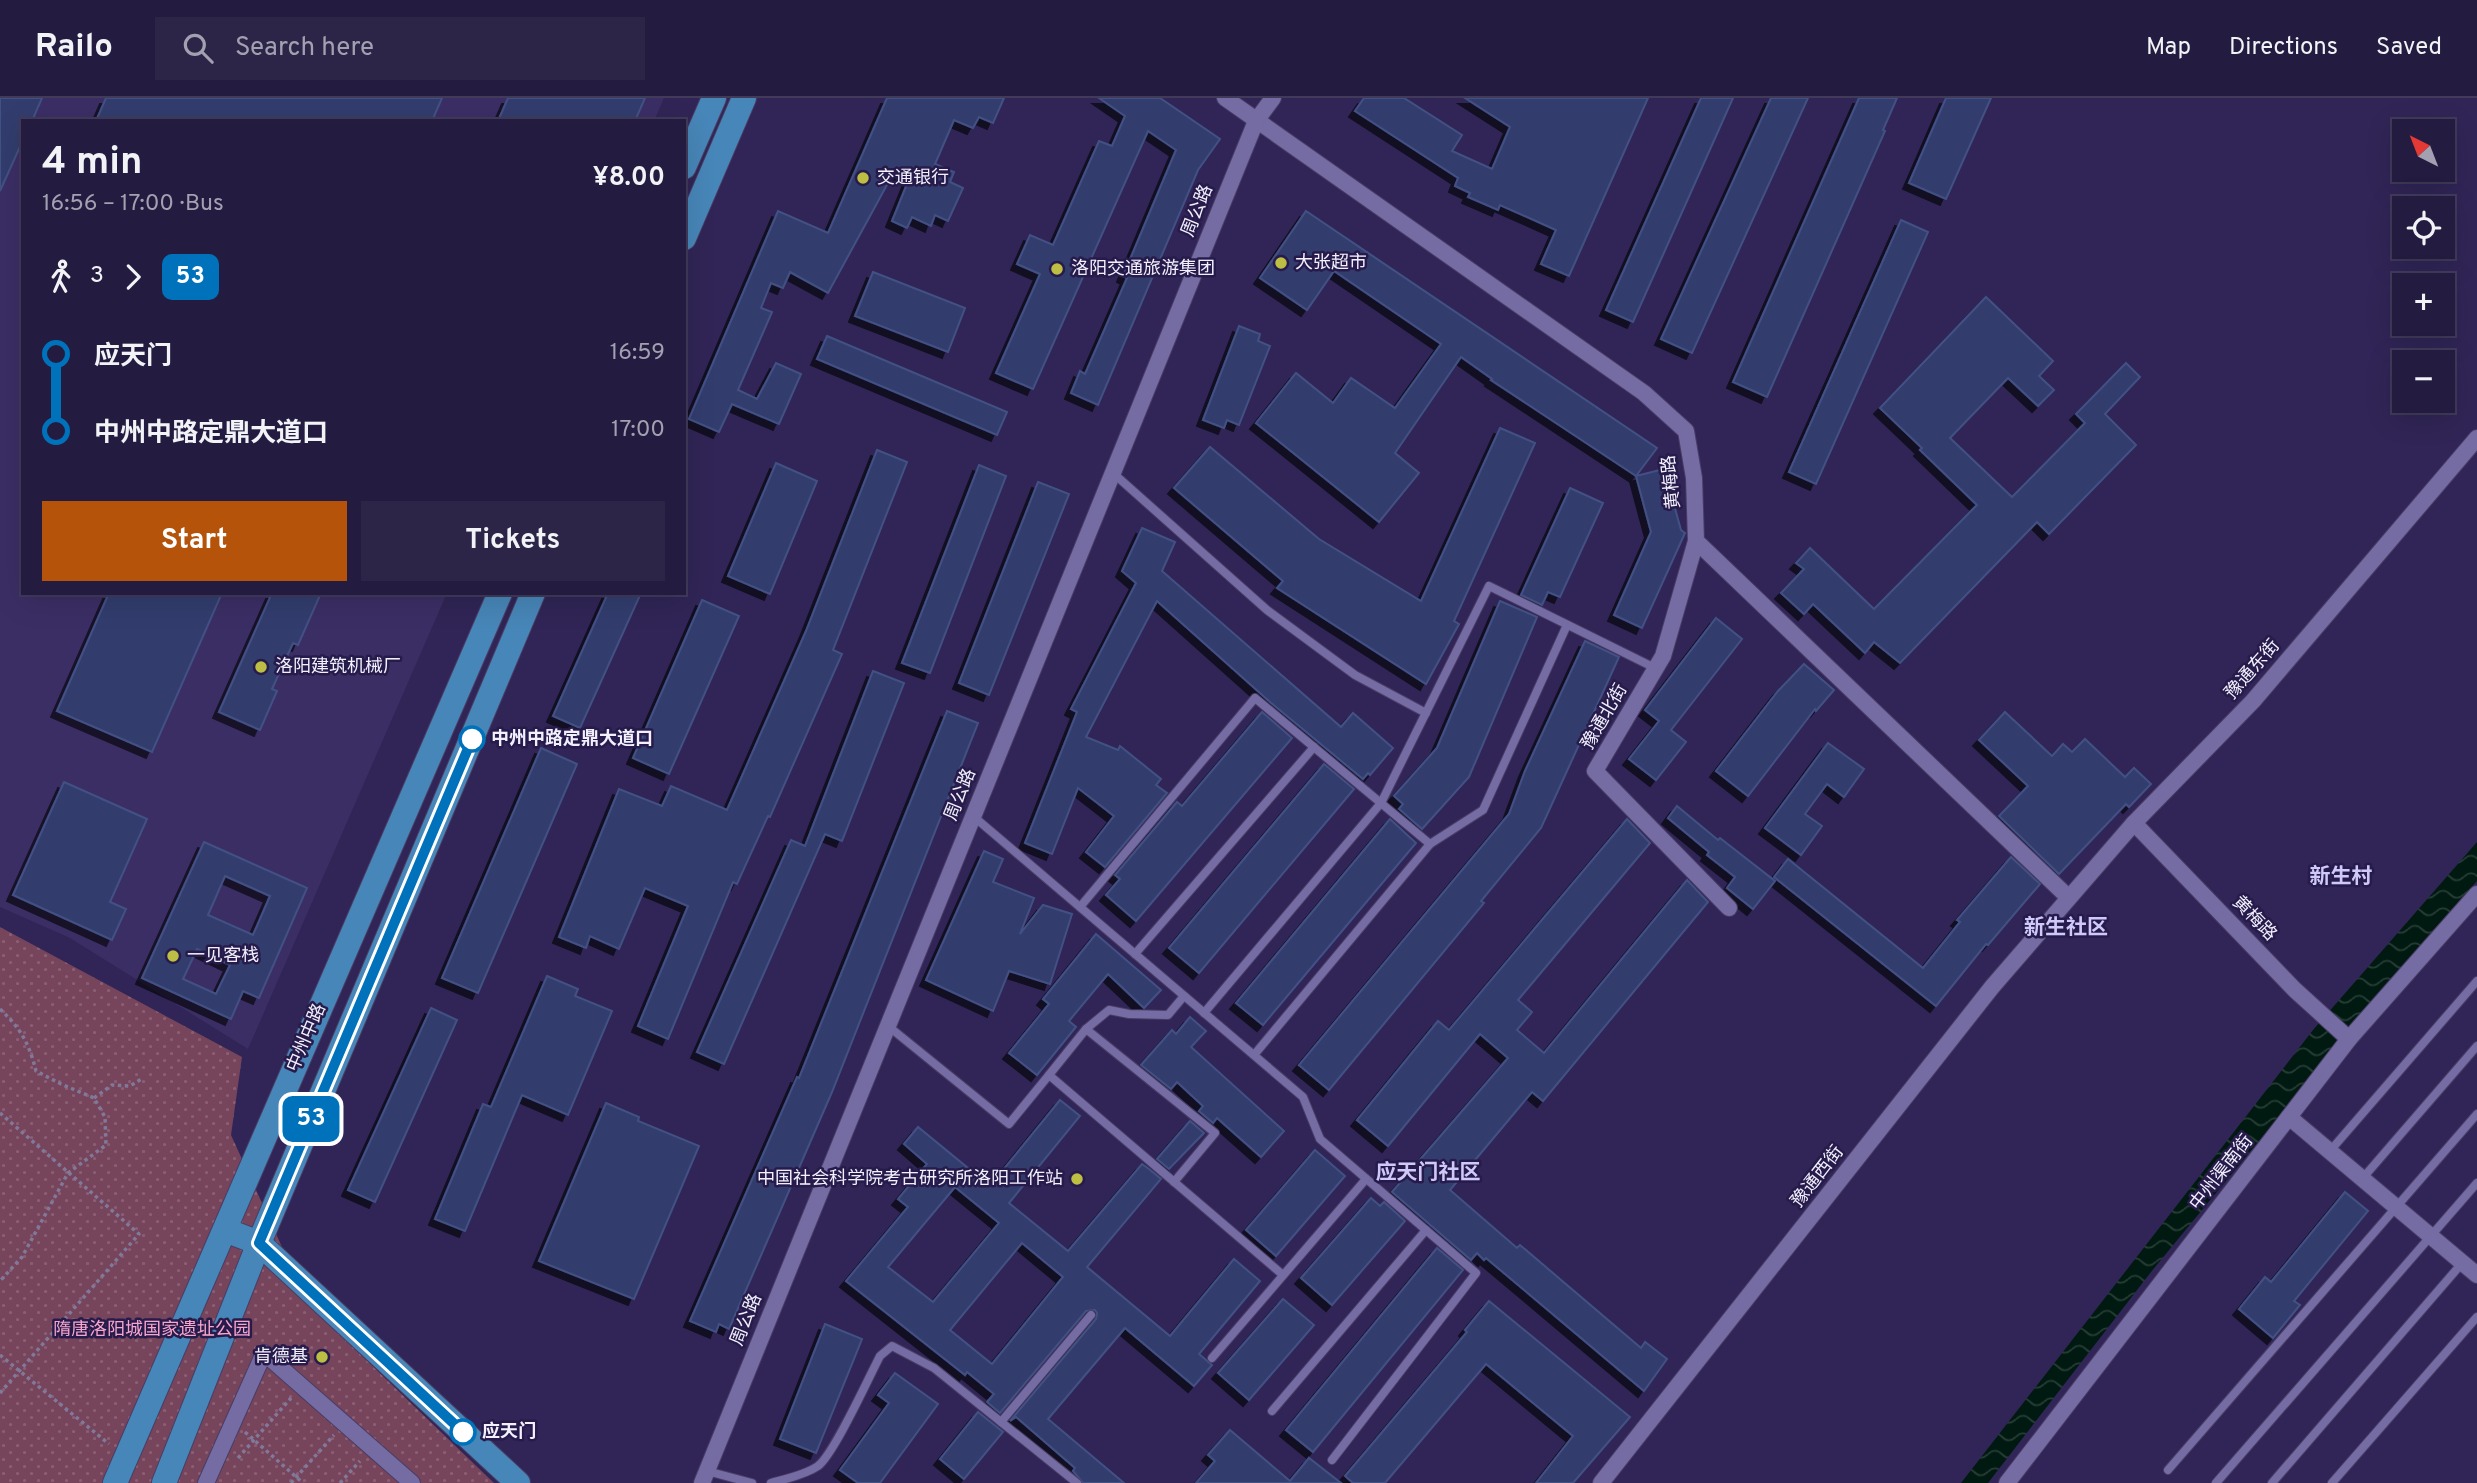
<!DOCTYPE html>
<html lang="en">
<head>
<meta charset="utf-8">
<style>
  body { margin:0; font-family:Overpass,"Noto Sans SC",sans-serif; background:#2c2547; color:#f1f3f6; height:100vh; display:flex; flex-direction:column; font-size:26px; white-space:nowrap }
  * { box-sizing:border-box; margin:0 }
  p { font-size:23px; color:#a3a1b1 }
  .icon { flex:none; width:38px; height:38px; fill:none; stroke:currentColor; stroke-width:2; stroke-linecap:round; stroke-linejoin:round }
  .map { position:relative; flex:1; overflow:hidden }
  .panel { position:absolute; left:21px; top:21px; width:665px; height:476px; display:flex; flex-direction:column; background:#241c40; border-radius:0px; box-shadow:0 7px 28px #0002,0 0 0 2px #413a59 }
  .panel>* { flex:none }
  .badge { padding:0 14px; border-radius:10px; font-size:24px; line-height:46px }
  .needle { width:46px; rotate:318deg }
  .tools { position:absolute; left:2392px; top:21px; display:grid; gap:14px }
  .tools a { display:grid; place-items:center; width:63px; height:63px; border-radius:0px; background:#241c40; box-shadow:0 7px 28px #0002,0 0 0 2px #413a59; font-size:35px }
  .map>.badge { position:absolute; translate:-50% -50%; box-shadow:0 0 0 4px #fff }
  .legs { display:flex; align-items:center; gap:10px; height:77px; padding:0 21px; font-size:23px }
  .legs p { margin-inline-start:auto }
  .headline { display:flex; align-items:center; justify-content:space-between; height:119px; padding:0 21px }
  h1 { font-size:38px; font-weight:700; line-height:52px }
  .primary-button { display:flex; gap:14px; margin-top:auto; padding:14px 21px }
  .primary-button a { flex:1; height:80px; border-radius:0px; background:#b45309; color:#fff; font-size:28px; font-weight:700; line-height:80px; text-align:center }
  .primary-button a+a { background:#2c2547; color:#f1f3f6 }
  ul { padding:0 21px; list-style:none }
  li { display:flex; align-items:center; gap:24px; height:77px; font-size:26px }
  li i { display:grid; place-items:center; width:10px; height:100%; margin:0 9px; background:currentColor }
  li i::after { content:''; width:18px; height:18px; margin:-9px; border:5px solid; border-radius:50%; background:#241c40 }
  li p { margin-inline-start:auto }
  li:first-child i { background:linear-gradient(#0000 50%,currentColor 0) }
  li:last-child i { background:linear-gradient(currentColor 50%,#0000 0) }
  header { display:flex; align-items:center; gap:42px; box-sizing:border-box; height:98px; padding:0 35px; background:#241c40; border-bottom:2px solid #413a59 }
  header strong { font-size:33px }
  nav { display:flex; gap:38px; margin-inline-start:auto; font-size:24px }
  .search { width:490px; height:63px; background:#2c2547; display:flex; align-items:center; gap:18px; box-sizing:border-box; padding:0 24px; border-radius:0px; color:#a3a1b1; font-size:26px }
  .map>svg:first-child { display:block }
</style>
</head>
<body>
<header>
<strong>Railo</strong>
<div class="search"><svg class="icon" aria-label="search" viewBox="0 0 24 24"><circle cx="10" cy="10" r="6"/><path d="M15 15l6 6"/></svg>Search here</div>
<nav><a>Map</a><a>Directions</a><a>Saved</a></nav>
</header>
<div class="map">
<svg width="2477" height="1385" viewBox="0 0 2477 1385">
  <defs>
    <pattern id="park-dots" width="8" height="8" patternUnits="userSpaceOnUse" patternTransform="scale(1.75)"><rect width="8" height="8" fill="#76445b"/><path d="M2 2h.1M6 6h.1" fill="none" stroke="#8a5f73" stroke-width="1.8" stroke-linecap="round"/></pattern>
    <pattern id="water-waves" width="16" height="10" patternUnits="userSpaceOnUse" patternTransform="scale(1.75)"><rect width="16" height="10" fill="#001a11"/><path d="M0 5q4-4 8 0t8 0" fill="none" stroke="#263c35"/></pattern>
    <filter id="shadow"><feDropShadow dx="-6" dy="6" stdDeviation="0" flood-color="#0009"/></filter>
  </defs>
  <rect width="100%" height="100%" fill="#302556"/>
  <path fill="#3b2e65" d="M0 0H664L654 23H23V495H447L248 951 70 840 0 809Z"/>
  <path fill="url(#park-dots)" d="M0 829 242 959 231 1037 308 1206 494 1385H0Z"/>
  <path fill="url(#water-waves)" d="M2477 744V783L2365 914 2151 1174 1988 1385H1961L2313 932Z"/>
  <g fill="#313d6e" stroke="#435184" stroke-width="2" fill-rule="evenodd" filter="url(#shadow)">
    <path d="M0 0H42L32 23H23V42L0 93Z"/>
    <path d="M106 0H442L432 23H96Z"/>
    <path d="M508 0H645L635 23H498Z"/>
    <path d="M887 0H1004L993 25 979 19 973 30 954 22 935 66 954 74 950 84 963 90 948 123 935 117 931 128 912 119 907 130 892 123 909 81 894 74 828 195 790 174 783 190 771 185 761 210 772 214 738 292 757 301 776 265 801 276 779 326 732 306 719 334 689 321 778 113 828 135Z"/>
    <path d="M1099 0H1160L1220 41 1198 72 1098 307 1071 295 1080 273 1085 276 1127 180 1123 178 1176 52 1148 33 1033 291 996 275 1040 176 1017 166 1030 137 1053 147 1099 43 1112 48 1125 18Z"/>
    <path d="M1364 0H1404L1462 37 1452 53 1492 71 1510 29 1465 0H1648L1569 178 1541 166 1556 132 1500 107 1498 112 1468 99 1470 95 1455 88 1458 80 1355 13Z"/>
    <path d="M1701 0H1733L1633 224 1606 212Z"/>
    <path d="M1771 0H1808L1692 255 1661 241Z"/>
    <path d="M1859 0H1897L1883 32 1885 33 1767 299 1733 284Z"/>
    <path d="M1946 0H1991L1946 101 1909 85Z"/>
    <path d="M1306 113 1657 350 1636 378 1491 282 1492 281 1461 259 1395 355 1419 375 1379 424 1256 325 1296 275 1333 305 1351 280 1395 310 1441 246 1334 173 1307 212 1260 180Z"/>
    <path d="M1901 122 1928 134 1816 386 1789 374Z"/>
    <path d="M873 174 965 210 948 254 855 218Z"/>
    <path d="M1986 199 2053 263 2039 278 2054 292 2038 308 2008 280 1950 340 2012 399 2085 325 2076 316 2126 265 2140 279 2105 316 2136 347 2049 436 2037 424 1900 565 1874 544 1865 555 1813 506 1804 516 1781 495 1804 471 1796 465 1810 450 1874 511 1977 407 1920 352 1922 350 1880 310Z"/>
    <path d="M1239 228 1260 236 1258 243 1270 248 1239 327 1227 322 1224 330 1203 322Z"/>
    <path d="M827 238 1007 314 997 337 817 261Z"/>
    <path d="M1500 330 1535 345 1454 523 1459 526 1426 586 1277 490 1283 483 1174 390 1210 349 1319 441 1421 503Z"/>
    <path d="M877 352 907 364 833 552 842 556 770 719 768 718 737 786 733 784 668 941 638 928 688 808 645 790 619 851 590 838 586 850 559 839 619 691 662 708 671 688 727 712 806 533Z"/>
    <path d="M776 365 817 383 770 496 728 478Z"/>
    <path d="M979 367 1006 378 930 575 902 565Z"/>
    <path d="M1664 371 1681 432 1685 435 1642 530 1614 517 1651 434 1636 378Z"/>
    <path d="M1038 384 1069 396 989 597 959 585Z"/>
    <path d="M1570 390 1603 405 1560 499 1548 494 1542 507 1521 497Z"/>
    <path d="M1142 430 1175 444 1162 473 1341 629 1353 615 1393 650 1370 677 1368 675 1363 681 1270 604 1157 503 1086 639 1118 652 1120 648 1161 681 1156 687 1167 695 1105 769 1086 754 1114 718 1078 690 1052 756 1025 745 1077 614 1071 611 1136 485 1122 473Z"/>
    <path d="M109 495H222L152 654 57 613Z"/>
    <path d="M272 495H321L298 547 293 545 272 591 277 593 260 632 219 614Z"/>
    <path d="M608 495H641L580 630 553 618Z"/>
    <path d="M702 502 739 518 669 676 633 660Z"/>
    <path d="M1500 503 1537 519 1469 679 1422 731 1399 711 1403 706 1394 698 1437 650Z"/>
    <path d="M1716 520 1742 541 1671 632 1686 644 1656 682 1629 661 1659 623 1645 612Z"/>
    <path d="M1585 543 1619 559 1541 730 1481 803 1484 805 1329 992 1299 967 1509 716 1525 673Z"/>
    <path d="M1804 566 1834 592 1816 613 1815 611 1748 698 1716 673 1778 593Z"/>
    <path d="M873 573 904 585 842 743 825 736 724 966 697 954 791 742 805 748Z"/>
    <path d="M947 613 978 625 832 994 729 1231 719 1226 716 1234 690 1223 797 979 799 980Z"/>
    <path d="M1262 614 1292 640 1136 823 1106 797 1120 781 1115 777 1177 704 1182 708Z"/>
    <path d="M2005 614 2052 658 2063 646 2072 654 2085 641 2125 679 2134 670 2151 686 2129 709 2126 706 2059 776 1999 718 2028 688 1979 642Z"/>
    <path d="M1828 645 1864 671 1844 699 1827 686 1805 716 1822 728 1801 757 1765 730Z"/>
    <path d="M541 650 577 666 478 895 442 880Z"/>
    <path d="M1324 666 1354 691 1199 875 1169 850Z"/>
    <path d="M64 684 147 721 110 804 126 811 112 842 13 797Z"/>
    <path d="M1677 708 1718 742 1720 740 1775 783 1753 811 1727 790 1735 779 1707 757 1709 754 1668 720Z"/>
    <path d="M1390 721 1416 745 1263 927 1236 905Z"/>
    <path d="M1627 721 1650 745 1518 902 1532 914 1517 932 1544 955 1687 782 1708 804 1543 1003 1532 994 1450 1092 1517 1150 1520 1147 1641 1250 1645 1244 1667 1261 1644 1293 1486 1160 1484 1162 1477 1155 1471 1162 1392 1094 1508 960 1480 936 1388 1048 1357 1022 1438 923 1449 932Z"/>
    <path d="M204 744 307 790 259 900 243 893 231 921 142 880ZM225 778 270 798 253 837 208 817ZM197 851 230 867 216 896 183 881Z"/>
    <path d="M984 753 1003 761 993 784 1034 800 1020 836 1043 807 1072 816 1050 886 1009 873 993 913 926 882Z"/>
    <path d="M2011 759 2040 786 1988 847 1986 846 1936 908 1774 779 1788 761 1923 870 1960 824 1957 822Z"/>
    <path d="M1096 836 1161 892 1144 910 1108 876 1069 923 1076 929 1037 977 1009 955 1049 906 1043 901Z"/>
    <path d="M547 878 578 891 575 898 612 913 568 1017 522 997 465 1133 435 1121 483 1006 491 1009Z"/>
    <path d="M431 910 457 922 375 1104 348 1092Z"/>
    <path d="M1190 919 1206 933 1191 949 1284 1033 1261 1059 1217 1020 1213 1025 1199 1013 1203 1008 1177 984 1171 991 1141 967 1172 932 1176 936Z"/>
    <path d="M1060 1002 1080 1018 1009 1105 1068 1153 1142 1066 1149 1071 1161 1081 1087 1169 1170 1238 1234 1161 1260 1183 1199 1256 1212 1267 1194 1288 1125 1230 1048 1321 1124 1385H1083L1073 1373 1075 1370 1016 1319 1010 1323 1096 1221 1097 1215 1095 1212 1086 1213 1000 1315 987 1304 994 1296 967 1274 965 1277 846 1183 908 1109 898 1101 927 1066 904 1046 918 1029 990 1088ZM955 1089 999 1125 933 1204 888 1169ZM1022 1145 1063 1179 992 1266 950 1232Z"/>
    <path d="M606 1005 639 1019 638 1023 699 1048 634 1201 539 1163Z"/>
    <path d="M1190 1023 1204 1035 1169 1071 1157 1061Z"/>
    <path d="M1315 1052 1345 1078 1276 1158 1246 1132Z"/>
    <path d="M2345 1094 2368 1113 2294 1203 2300 1207 2273 1240 2239 1211 2265 1179 2271 1184Z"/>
    <path d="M1371 1100 1380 1108 1384 1104 1405 1123 1332 1207 1301 1180Z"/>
    <path d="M1437 1150 1463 1172 1313 1354 1286 1332Z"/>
    <path d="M1283 1201 1314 1227 1249 1302 1218 1275Z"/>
    <path d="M1489 1203 1630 1319 1573 1385H1536L1573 1338 1486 1266 1385 1385H1353L1345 1378 1467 1234 1465 1232Z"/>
    <path d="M825 1226 862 1241 816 1355 780 1341Z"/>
    <path d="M895 1275 938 1306 880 1385H858L840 1372 889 1305 878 1297Z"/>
    <path d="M978 1314 1003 1334 964 1381 940 1361Z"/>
    <path d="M1230 1332 1290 1383 1309 1360 1341 1385H1196L1215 1363 1208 1357Z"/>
  </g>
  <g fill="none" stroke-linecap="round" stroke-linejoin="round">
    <g stroke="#493d65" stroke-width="10">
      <g id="lane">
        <path d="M1113 375 1267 512 1355 577 1426 615"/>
        <path d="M973 718 1303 999 1320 1041 1476 1175 1332 1362"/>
        <path d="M1430 746 1483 712 1567 527"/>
        <path d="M1080 809 1255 600 1430 746 1254 957"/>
        <path d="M1135 856 1314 649"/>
        <path d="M1204 915 1381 705 1489 488 1655 570"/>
        <path d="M888 928 1009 1026 1049 977 1283 1177"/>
        <path d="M1086 931 1109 912 1129 916 1168 917 1184 898"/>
        <path d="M1049 977 1086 931 1215 1035 1174 1084"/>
        <path d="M2330 1053 2477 883"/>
        <path d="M2362 1081 2477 948"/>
        <path d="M1212 1260 1366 1081"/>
        <path d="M1272 1313 1426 1132"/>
        <path d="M1001 1324 1091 1217"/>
        <path d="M2168 1372 2477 1016"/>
        <path d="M707 1373 752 1385"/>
        <path d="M771 1385C785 1381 805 1377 818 1368 834 1356 869 1279 880 1258L892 1248 934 1270 1077 1385"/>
        <path d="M2216 1385 2477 1085"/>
        <path d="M2272 1385 2463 1164"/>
        <path d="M2332 1385 2477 1219"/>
      </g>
    </g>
    <g stroke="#493d65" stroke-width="18">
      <g id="street">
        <path d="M1225 0 1644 295 1686 333 1694 380 1696 443 2068 799"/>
        <path d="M1696 443 1663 558 1595 673 1729 810"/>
        <path d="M2134 725 2295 892 2349 941"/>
        <path d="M2289 1019 2477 1177"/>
        <path d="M206 1385 264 1255 412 1385"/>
        <path d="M702 1385 1256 23 1273 0"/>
        <path d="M1601 1385 1992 889 2134 725 2253 603 2477 340"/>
        <path d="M2007 1385 2349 941 2477 796"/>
      </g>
    </g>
    <g stroke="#493d65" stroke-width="26">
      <g id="primary">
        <path d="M684 69 714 0"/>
        <path d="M684 140 744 0"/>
        <path d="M225 1132 259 1145 518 1385"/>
        <path d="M115 1385 500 495"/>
        <path d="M164 1385 259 1145 533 495"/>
      </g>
    </g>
    <g stroke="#81799b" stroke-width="3.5" stroke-dasharray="3.5 3.5" stroke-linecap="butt">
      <path d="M0 911C21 931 29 945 36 973L61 986 94 1000 105 1019 106 1047 68 1075 22 1159 0 1183"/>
      <path d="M94 1000 112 987 130 988 143 980"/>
      <path d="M0 1015 139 1136 0 1295"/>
      <path d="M0 1257 109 1346"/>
      <path d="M245 1334 303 1385"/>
      <path d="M238 1360 291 1300"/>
      <path d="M291 1385 334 1337"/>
      <path d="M340 1385 360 1363"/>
    </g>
    <use href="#lane" stroke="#756ca4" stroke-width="8"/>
    <use href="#street" stroke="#756ca4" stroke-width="16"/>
    <use href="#primary" stroke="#4786b8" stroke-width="24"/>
  </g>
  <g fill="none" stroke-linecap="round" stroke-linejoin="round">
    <g stroke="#fff" stroke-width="16">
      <path id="line-1" d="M463 1334 259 1145 472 641"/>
    </g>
    <use href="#line-1" stroke="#0072bc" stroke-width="10"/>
  </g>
  <g fill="#bcbf44" stroke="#261b4b" stroke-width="2.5">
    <circle cx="863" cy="80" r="7"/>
    <circle cx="1281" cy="165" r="7"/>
    <circle cx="1057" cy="171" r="7"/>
    <circle cx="261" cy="569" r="7"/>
    <circle cx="173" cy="858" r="7"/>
    <circle cx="1077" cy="1081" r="7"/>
    <circle cx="322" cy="1259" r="7"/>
  </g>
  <g fill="#fff" stroke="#0072bc" stroke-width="3.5">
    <circle cx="472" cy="641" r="12"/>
    <circle cx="463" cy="1334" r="12"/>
  </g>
  <g text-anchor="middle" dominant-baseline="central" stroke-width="5" stroke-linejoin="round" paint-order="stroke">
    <g font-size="18" fill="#f2f0fd" stroke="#261b4b" text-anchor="start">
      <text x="877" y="80">交通银行</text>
      <text x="1295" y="165">大张超市</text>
      <text x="1071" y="171">洛阳交通旅游集团</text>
      <text x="275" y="569">洛阳建筑机械厂</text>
      <text x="187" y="858">一见客栈</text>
      <text x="1063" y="1081" text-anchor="end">中国社会科学院考古研究所洛阳工作站</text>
      <text x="308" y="1259" text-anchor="end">肯德基</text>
    </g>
    <g font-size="18" fill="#f2f0fd" stroke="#261b4b">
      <text transform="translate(1198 113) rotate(-68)">周公路</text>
      <text transform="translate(1672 384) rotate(-96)">黄梅路</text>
      <text transform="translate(2253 572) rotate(-49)">豫通东街</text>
      <text transform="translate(1605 619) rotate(-60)">豫通北街</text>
      <text transform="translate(961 697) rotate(-68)">周公路</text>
      <text transform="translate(2254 821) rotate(46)">黄梅路</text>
      <text transform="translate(307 940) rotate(-67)">中州中路</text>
      <text transform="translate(2222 1075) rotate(-52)">中州渠南街</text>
      <text transform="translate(1818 1079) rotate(-52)">豫通西街</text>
      <text transform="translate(747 1222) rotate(-68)">周公路</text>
    </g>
    <g font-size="18" font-weight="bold" fill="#f2f0fd" stroke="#261b4b" text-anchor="start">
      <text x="491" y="641">中州中路定鼎大道口</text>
      <text x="482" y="1334">应天门</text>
    </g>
    <g font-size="18" fill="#f9a6cc" stroke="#261b4b">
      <text x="152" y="1232">隋唐洛阳城国家遗址公园</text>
    </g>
    <g font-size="21" font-weight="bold" fill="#cfc9fa" stroke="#261b4b">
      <text x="2341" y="779">新生村</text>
      <text x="2066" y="830">新生社区</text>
      <text x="1428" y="1075">应天门社区</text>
    </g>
  </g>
</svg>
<div class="tools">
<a><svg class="needle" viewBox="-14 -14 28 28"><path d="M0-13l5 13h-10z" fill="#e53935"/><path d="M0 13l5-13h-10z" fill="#a3a1b1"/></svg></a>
<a><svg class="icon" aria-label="locate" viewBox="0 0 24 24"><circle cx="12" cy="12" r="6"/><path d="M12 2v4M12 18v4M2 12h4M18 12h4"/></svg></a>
<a>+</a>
<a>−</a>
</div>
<b class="badge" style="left:311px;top:1021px;background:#0072bc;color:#fff">53</b>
<section class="panel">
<div class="headline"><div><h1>4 min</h1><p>16:56 – 17:00 · Bus</p></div><b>¥8.00</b></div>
<div class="legs"><svg class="icon" aria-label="walk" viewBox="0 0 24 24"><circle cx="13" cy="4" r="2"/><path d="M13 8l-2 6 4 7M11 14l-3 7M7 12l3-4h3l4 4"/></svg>3<svg class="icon" aria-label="forward" viewBox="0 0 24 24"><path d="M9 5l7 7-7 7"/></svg><b class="badge" style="background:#0072bc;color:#fff">53</b></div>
<ul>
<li><i style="color:#0072bc"></i><b>应天门</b><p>16:59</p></li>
<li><i style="color:#0072bc"></i><b>中州中路定鼎大道口</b><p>17:00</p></li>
</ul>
<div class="primary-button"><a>Start</a><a>Tickets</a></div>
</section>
</div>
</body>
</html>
